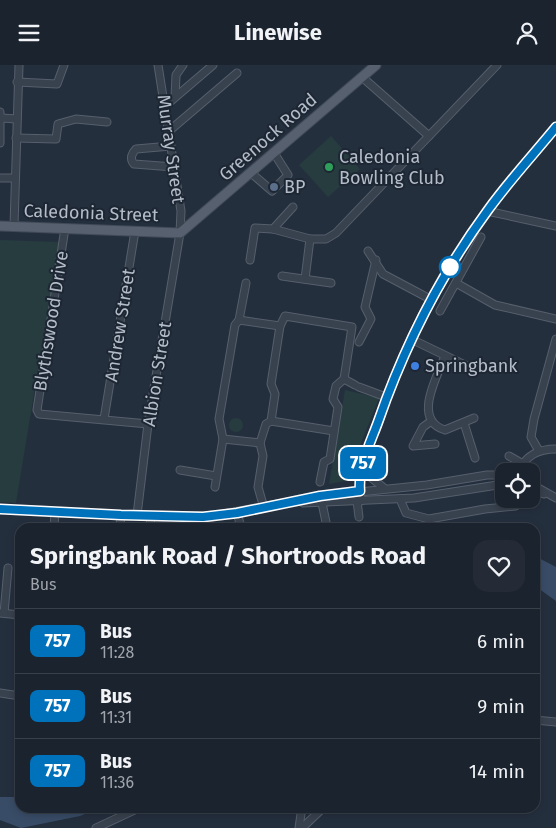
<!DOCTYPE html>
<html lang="en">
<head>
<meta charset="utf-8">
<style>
  body { margin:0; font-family:"Fira Sans",sans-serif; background:#242b36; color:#f1f3f6; height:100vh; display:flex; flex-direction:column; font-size:19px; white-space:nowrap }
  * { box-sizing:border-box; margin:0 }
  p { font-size:16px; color:#a0a4aa }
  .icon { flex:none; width:28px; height:28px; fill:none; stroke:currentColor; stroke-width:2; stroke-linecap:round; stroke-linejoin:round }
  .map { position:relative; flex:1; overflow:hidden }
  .sheet { position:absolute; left:15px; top:458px; width:525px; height:290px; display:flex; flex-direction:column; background:#1b232e; border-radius:15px; box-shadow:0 2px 8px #0003,0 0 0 1px #39404a }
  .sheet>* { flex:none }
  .badge { padding:0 10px; border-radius:8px; font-size:18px; line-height:32px }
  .fabs { position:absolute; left:495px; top:398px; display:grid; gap:10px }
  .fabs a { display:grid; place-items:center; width:45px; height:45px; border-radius:10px; background:#1b232e; box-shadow:0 2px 8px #0003,0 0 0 1px #39404a; font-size:25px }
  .map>.badge { position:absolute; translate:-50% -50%; box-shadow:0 0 0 2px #fff }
  .round { display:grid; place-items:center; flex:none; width:52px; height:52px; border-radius:15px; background:#242b36 }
  .summary { display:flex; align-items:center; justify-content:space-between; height:85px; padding:0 15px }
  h1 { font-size:24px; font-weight:700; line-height:38px }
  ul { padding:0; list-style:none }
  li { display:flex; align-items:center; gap:15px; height:65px; padding:0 15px; border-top:1px solid #39404a }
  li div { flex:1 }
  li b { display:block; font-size:19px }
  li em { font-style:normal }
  li .badge { min-width:55px; font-weight:700; text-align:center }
  header { display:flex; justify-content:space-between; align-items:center; height:65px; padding:0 15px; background:#1b232e; font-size:22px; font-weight:700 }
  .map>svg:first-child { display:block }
</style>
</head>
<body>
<header><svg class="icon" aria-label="menu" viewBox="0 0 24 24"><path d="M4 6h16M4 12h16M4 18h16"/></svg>Linewise<svg class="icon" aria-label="person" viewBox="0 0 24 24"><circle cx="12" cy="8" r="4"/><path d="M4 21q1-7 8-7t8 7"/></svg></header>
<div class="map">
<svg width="556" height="763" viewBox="0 0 556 763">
  <rect width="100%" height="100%" fill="#242f3e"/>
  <g fill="#263c3f">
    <path d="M331 71 360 104 328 132 299 100Z"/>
    <path d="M0 175 59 177 16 438 0 437Z"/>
    <path d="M345 325 379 333 346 416 329 419Z"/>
    <circle cx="236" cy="360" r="7"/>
  </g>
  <g fill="#394c67">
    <path d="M535 491 556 502V536L535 521Z"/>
    <path d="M0 732H20V742L100 743 80 751 21 763 0 755Z"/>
  </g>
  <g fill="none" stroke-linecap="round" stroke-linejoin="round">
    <g stroke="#565f6c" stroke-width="9">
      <g id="minor">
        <path d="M362 12 429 71"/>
        <path d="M17 17 57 19 64 0"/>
        <path d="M175 32 176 10 183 0"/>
        <path d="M165 41 213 0"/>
        <path d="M0 47V78"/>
        <path d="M1 53 17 54"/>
        <path d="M169 66 237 8"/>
        <path d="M16 73 56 74 58 59 76 54 107 57"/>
        <path d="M171 81 136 84C132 88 129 94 134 99L174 102"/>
        <path d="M250 107 272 126 288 110 274 88"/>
        <path d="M0 113H15"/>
        <path d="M487 146 556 161"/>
        <path d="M14 161 19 0"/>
        <path d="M65 163 37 345 39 349 148 359"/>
        <path d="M273 164 293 142"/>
        <path d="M310 174H326L336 168 497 0"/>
        <path d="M368 186 383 209 432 235"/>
        <path d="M250 195 255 163 273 164 310 174 305 214"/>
        <path d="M282 211 331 218"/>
        <path d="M456 218 495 240 556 254"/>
        <path d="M440 246 481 172"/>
        <path d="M239 255 246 218"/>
        <path d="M411 274 467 301"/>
        <path d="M359 277 371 254 365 242 376 195"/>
        <path d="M445 291C437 312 412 355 445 365L474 353"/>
        <path d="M344 314 355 320"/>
        <path d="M359 322 386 332"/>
        <path d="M104 354 135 166"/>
        <path d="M271 356 334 366"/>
        <path d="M430 357 423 362 413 381 435 379"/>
        <path d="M464 358 475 393"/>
        <path d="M223 374 260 378"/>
        <path d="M539 386 531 372 534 354 556 274"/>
        <path d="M509 391 523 399"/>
        <path d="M366 395 368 410 384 423"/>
        <path d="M180 405 216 411"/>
        <path d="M520 406C525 390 540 384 556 384"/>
        <path d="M320 417 324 397 330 394 338 342 333 334 336 321 344 314"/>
        <path d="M531 419 556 433"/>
        <path d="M215 422 223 374 219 354 235 260 239 255 280 261"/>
        <path d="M531 425 544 429"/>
        <path d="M321 433 327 462"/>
        <path d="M400 434 406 448 429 454 485 444 516 441"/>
        <path d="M357 436 359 452"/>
        <path d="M361 436C357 402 368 383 379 352 406 276 444 199 495 135 514 110 536 87 556 62"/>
        <path d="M303 438 414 433 504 419"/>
        <path d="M264 443 258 422 263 391 260 378 266 359 271 356 275 329 271 319 280 261 285 251 352 262 344 314"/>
        <path d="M0 444 121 450 212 451 321 431 427 420 487 410H504"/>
        <path d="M237 448 241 462"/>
        <path d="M137 450 148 359 180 168 181 146 158 0"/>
        <path d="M54 462 55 447"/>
        <path d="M120 462 121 450"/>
        <path d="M150 462 151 450"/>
        <path d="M198 462 199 451"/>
        <path d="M0 548 20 550"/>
        <path d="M4 548 8 503"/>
        <path d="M0 628 20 631"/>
        <path d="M535 655 556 657"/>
        <path d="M96 763 141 742"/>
        <path d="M299 763 302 742"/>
        <path d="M302 763 324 742"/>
      </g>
    </g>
    <g stroke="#414a57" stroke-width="11">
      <path id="major" d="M0 161 180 168 376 0"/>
    </g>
    <use href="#minor" stroke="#38414e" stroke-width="7"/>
    <use href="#major" stroke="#56606e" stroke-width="9"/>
  </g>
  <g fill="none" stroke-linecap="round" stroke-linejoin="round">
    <g stroke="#fff" stroke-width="11">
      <path id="line" d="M0 444 121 450 203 452 237 448 320 431 360 426C358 402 370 379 378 357 404 282 441 209 488 145 509 116 533 90 556 62"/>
    </g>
    <use href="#line" stroke="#0072bc" stroke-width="8"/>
  </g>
  <circle fill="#2e9e5b" stroke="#1d2633" stroke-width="2" cx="329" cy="102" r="5"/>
  <circle fill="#5c6f8a" stroke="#1d2633" stroke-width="2" cx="274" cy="122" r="5"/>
  <circle fill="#fff" stroke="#0072bc" stroke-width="2.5" cx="450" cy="202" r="10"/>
  <circle fill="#3f7fe0" stroke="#1d2633" stroke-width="2" cx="415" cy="301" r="5"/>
  <g text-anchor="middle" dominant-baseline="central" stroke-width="4" stroke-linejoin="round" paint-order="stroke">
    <g font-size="18" fill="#b4bcc9" stroke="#1d2633">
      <text transform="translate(268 72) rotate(-41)">Greenock Road</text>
      <text transform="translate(171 84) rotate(82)">Murray Street</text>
      <text transform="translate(91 148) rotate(2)">Caledonia Street</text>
      <text transform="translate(51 256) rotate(-81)">Blythswood Drive</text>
      <text transform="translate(120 260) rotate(-81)">Andrew Street</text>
      <text transform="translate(157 309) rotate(-81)">Albion Street</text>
    </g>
    <g font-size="18" fill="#b4bcc9" stroke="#1d2633" text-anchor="start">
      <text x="339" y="92">Caledonia<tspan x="339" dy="21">Bowling Club</tspan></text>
      <text x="284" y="122">BP</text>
      <text x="425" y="301">Springbank</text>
    </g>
  </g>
</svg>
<div class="fabs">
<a><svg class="icon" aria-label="locate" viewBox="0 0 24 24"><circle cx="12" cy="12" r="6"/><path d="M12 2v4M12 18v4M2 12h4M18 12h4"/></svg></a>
</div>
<b class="badge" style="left:363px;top:398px;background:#0072bc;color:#fff">757</b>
<section class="sheet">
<div class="summary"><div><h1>Springbank Road / Shortroods Road</h1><p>Bus</p></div><a class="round"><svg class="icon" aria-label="heart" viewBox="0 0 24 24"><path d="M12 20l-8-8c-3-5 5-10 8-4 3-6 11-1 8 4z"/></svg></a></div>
<ul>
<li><span class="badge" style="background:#0072bc;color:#fff">757</span><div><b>Bus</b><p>11:28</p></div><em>6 min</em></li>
<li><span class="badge" style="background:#0072bc;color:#fff">757</span><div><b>Bus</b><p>11:31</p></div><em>9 min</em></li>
<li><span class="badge" style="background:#0072bc;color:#fff">757</span><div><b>Bus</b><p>11:36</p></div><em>14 min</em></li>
</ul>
</section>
</div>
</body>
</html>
